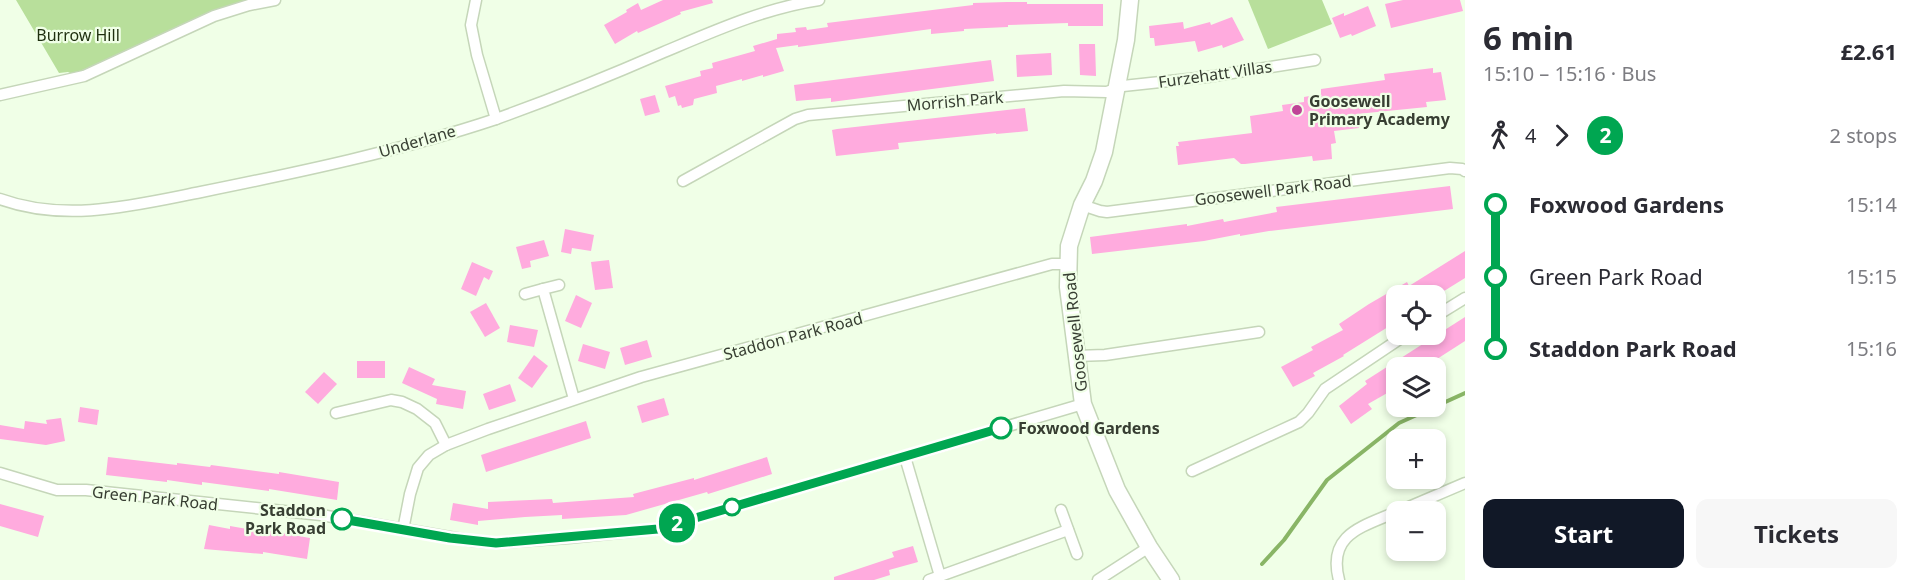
<!DOCTYPE html>
<html lang="en">
<head>
<meta charset="utf-8">
<style>
  body { margin:0; font-family:"Noto Sans",sans-serif; background:#f7f7f7; color:#2b2b33; height:100vh; display:flex; flex-direction:column; font-size:22px; white-space:nowrap }
  * { box-sizing:border-box; margin:0 }
  p { font-size:20px; color:#7c7c81 }
  .icon { flex:none; width:33px; height:33px; fill:none; stroke:currentColor; stroke-width:2; stroke-linecap:round; stroke-linejoin:round }
  .map { position:relative; flex:1; overflow:hidden }
  .panel { display:flex; flex-direction:column; background:#fff; width:450px }
  .panel>* { flex:none }
  .badge { padding:0 12px; border-radius:20px; font-size:21px; line-height:39px }
  .fabs { position:absolute; left:1386px; top:285px; display:grid; gap:12px }
  .fabs a { display:grid; place-items:center; width:60px; height:60px; border-radius:12px; background:#fff; box-shadow:0 3px 9px #0003; font-size:30px }
  .map>.badge { position:absolute; translate:-50% -50%; box-shadow:0 0 0 3px #fff }
  .legs { display:flex; align-items:center; gap:9px; height:66px; padding:0 18px; font-size:20px }
  .legs p { margin-inline-start:auto }
  .overview { display:flex; align-items:center; justify-content:space-between; height:102px; padding:0 18px }
  h1 { font-size:33px; font-weight:700; line-height:45px }
  .action { display:flex; gap:12px; margin-top:auto; padding:12px 18px }
  .action a { flex:1; height:69px; border-radius:12px; background:#111827; color:#fff; font-size:24px; font-weight:700; line-height:69px; text-align:center }
  .action a+a { background:#f7f7f7; color:#2b2b33 }
  ul { padding:0 18px; list-style:none }
  li { display:flex; align-items:center; gap:21px; height:72px; font-size:22px }
  li i { display:grid; place-items:center; width:9px; height:100%; margin:0 8px; background:currentColor }
  li i::after { content:''; width:15px; height:15px; margin:-8px; border:4px solid; border-radius:50%; background:#fff }
  li p { margin-inline-start:auto }
  li:first-child i { background:linear-gradient(#0000 50%,currentColor 0) }
  li:last-child i { background:linear-gradient(currentColor 50%,#0000 0) }
  main { display:flex; flex:1; min-height:0 }
  .map>svg:first-child { display:block }
</style>
</head>
<body>
<main>
<div class="map">
<svg width="1465" height="580" viewBox="0 0 1465 580">
  <rect width="100%" height="100%" fill="#f0ffe7"/>
  <g fill="#b8df9b">
    <path d="M16 0H257L100 65 72 74 68 72 59 73Z"/>
    <path d="M1248 0H1322L1332 24 1268 49Z"/>
  </g>
  <g fill="none" stroke-linecap="round" stroke-linejoin="round">
    <path stroke="#89b566" stroke-width="4" d="M1262 564 1284 540 1327 480 1399 423 1465 393"/>
  </g>
  <g fill="#ffabde">
    <path d="M663 0H712L713 3 680 12 681 14 638 33 637 31 615 44 604 25 627 12 626 10 638 3 641 10Z"/>
    <path d="M1403 0H1460L1463 11 1391 28 1385 4Z"/>
    <path d="M1007 2H1027V4H1103V26H1068V23L1008 25V27L964 29V31L931 34V29L798 47V45L776 48 784 71 763 77V75L742 81V79L716 86 717 93 694 99 693 105 682 108 681 105 678 106 675 96 669 98 665 86 701 76 700 71 713 68 712 63 755 51 753 46 777 39V34L796 32 795 28 806 27 807 30 828 27 827 23 973 5V3Z"/>
    <path d="M1368 6 1376 26 1352 36 1351 34 1340 38 1332 18 1344 13V16Z"/>
    <path d="M1232 17 1244 40 1223 48 1222 45 1198 52 1195 41 1155 46 1154 38H1150L1149 26 1183 22 1184 29 1210 22 1211 25Z"/>
    <path d="M1079 44H1095L1096 76 1080 75Z"/>
    <path d="M1051 53 1052 75 1017 77 1016 55Z"/>
    <path d="M991 60 994 81 831 102V98L796 101 794 85Z"/>
    <path d="M1433 68V73L1441 72 1446 100 1426 102 1427 107 1357 114 1359 128 1334 131 1336 143 1331 144 1332 159 1313 161 1312 156 1245 164H1241L1234 158 1178 165 1176 146H1179L1178 142 1252 133 1250 116 1283 111 1282 105 1304 102V97L1321 94V89L1385 80 1384 74Z"/>
    <path d="M655 95 660 112 645 116 640 99Z"/>
    <path d="M1025 108 1028 131 996 134V133L898 143 899 149 836 156 832 130 837 129Z"/>
    <path d="M1450 186 1453 209 1269 231 1240 236V234L1204 241 1092 254 1090 237 1187 224V226L1223 219 1224 222 1277 212 1276 207Z"/>
    <path d="M565 229 594 235 591 251 572 248 571 254 561 252Z"/>
    <path d="M544 240 549 256 530 261 531 267 522 269 516 247Z"/>
    <path d="M1465 251V278L1436 296H1396V322L1343 355 1344 356 1313 373 1315 376 1293 387 1281 367 1313 350 1311 347 1343 330 1339 324 1369 304 1407 282 1409 286Z"/>
    <path d="M609 260 613 288 595 290 591 262Z"/>
    <path d="M472 262 493 271 489 280 484 277 476 296 461 289Z"/>
    <path d="M576 295 592 303 581 328 565 321Z"/>
    <path d="M486 303 500 328 485 337 470 312Z"/>
    <path d="M1465 317V341L1423 368H1387L1396 384V388L1368 404 1372 409 1351 424 1339 406 1367 384 1365 381Z"/>
    <path d="M510 325 538 330 534 347 507 342Z"/>
    <path d="M647 340 652 357 625 365 620 348Z"/>
    <path d="M583 344 610 352 605 369 578 361Z"/>
    <path d="M534 355 548 366 532 388 518 378Z"/>
    <rect x="357" y="361" width="28" height="17"/>
    <path d="M409 367 435 379 432 385 466 391 463 409 436 404 437 399 402 383Z"/>
    <path d="M324 372 337 384 318 404 305 392Z"/>
    <path d="M510 384 516 401 489 410 483 394Z"/>
    <path d="M664 398 669 415 642 423 637 406Z"/>
    <path d="M80 407 99 410 97 425 78 422Z"/>
    <path d="M61 418 65 441 46 445 0 439V425L24 429 25 421 47 424 46 420Z"/>
    <path d="M586 421 591 438 486 472 481 455Z"/>
    <path d="M108 457 177 465V463L210 467 211 465 279 474V472L339 482 337 500 269 489V491L202 482V485L167 480V482L106 475Z"/>
    <path d="M767 457 772 474 708 494 707 492 626 515 562 519V515L525 517 478 521V525L450 520 453 503 488 509V502L552 499 553 503 634 497 633 494 694 478V480Z"/>
    <path d="M0 504 44 516 38 537 0 526Z"/>
    <path d="M209 525 230 529V526L253 530V528L310 538 307 559 263 552V554L204 549Z"/>
    <path d="M913 546 918 562 889 570 890 575 874 580H834V577L894 557 892 552Z"/>
  </g>
  <g fill="none" stroke-linecap="round" stroke-linejoin="round">
    <g stroke="#c5d6b9" stroke-width="13">
      <g id="street">
        <path d="M476 0 471 25 477 55 496 119"/>
        <path d="M0 95 84 76 214 16 249 5 275 0"/>
        <path d="M683 181 795 119 808 115 1064 91 1107 92 1123 86 1207 77 1315 60"/>
        <path d="M0 199C66 223 135 205 201 192 300 172 400 151 496 119 552 99 609 76 664 52 714 31 765 8 819 0"/>
        <path d="M1082 205 1100 211 1107 212 1450 168 1462 169 1465 171"/>
        <path d="M559 285 543 289 574 399"/>
        <path d="M525 294 543 289"/>
        <path d="M1436 316 1465 298"/>
        <path d="M1076 356 1105 355 1259 332"/>
        <path d="M336 413 391 400 402 402 417 409 435 423 446 445"/>
        <path d="M905 457 940 576"/>
        <path d="M1192 471 1299 422 1308 413 1325 389 1407 334"/>
        <path d="M0 473 57 490H86L321 515 473 541 496 543 568 538 658 529 1083 404"/>
        <path d="M1061 510 1077 554"/>
        <path d="M1397 512 1465 483"/>
        <path d="M403 530 410 494 418 468 429 455 446 445 488 429 641 377 1052 264H1067"/>
        <path d="M929 580 1068 530"/>
        <path d="M1098 580 1149 547"/>
        <path d="M1339 580C1327 534 1362 527 1396 512"/>
      </g>
    </g>
    <g stroke="#c5d6b9" stroke-width="19">
      <path id="secondary" d="M1130 0 1126 40 1104 152 1094 181 1082 205 1069 246 1068 287 1083 404 1117 490 1149 547 1171 580"/>
    </g>
    <use href="#street" stroke="#fff" stroke-width="10"/>
    <use href="#secondary" stroke="#fff" stroke-width="16"/>
  </g>
  <g fill="none" stroke-linecap="round" stroke-linejoin="round">
    <g stroke="#fff" stroke-width="14">
      <path id="line-1" d="M342 519 450 538 496 543 658 529 1001 428"/>
    </g>
    <use href="#line-1" stroke="#00a651" stroke-width="9"/>
  </g>
  <circle fill="#bf4597" stroke="#f0ffe7" stroke-width="2" cx="1297" cy="110" r="6"/>
  <g fill="#fff" stroke="#00a651" stroke-width="3">
    <circle cx="1001" cy="428" r="10"/>
    <circle cx="732" cy="507" r="8"/>
    <circle cx="342" cy="519" r="10"/>
  </g>
  <g text-anchor="middle" dominant-baseline="central" stroke-width="4.5" stroke-linejoin="round" paint-order="stroke">
    <g font-size="16" fill="#1e2f0f" stroke="#f0ffe7">
      <text x="78" y="35">Burrow Hill</text>
    </g>
    <g font-size="16" fill="#373e32" stroke="#f0ffe7">
      <text transform="translate(1215 74) rotate(-8)">Furzehatt Villas</text>
      <text transform="translate(955 101) rotate(-5)">Morrish Park</text>
      <text transform="translate(417 141) rotate(-16)">Underlane</text>
      <text transform="translate(1273 190) rotate(-7)">Goosewell Park Road</text>
      <text transform="translate(1075 332) rotate(-96)">Goosewell Road</text>
      <text transform="translate(793 336) rotate(-15)">Staddon Park Road</text>
      <text transform="translate(155 498) rotate(6)">Green Park Road</text>
    </g>
    <g font-size="16" font-weight="bold" fill="#373e32" stroke="#f0ffe7" text-anchor="start">
      <text x="1309" y="101">Goosewell<tspan x="1309" dy="18">Primary Academy</tspan></text>
    </g>
    <g font-size="16" font-weight="bold" fill="#373e32" stroke="#f0ffe7" text-anchor="start">
      <text x="1018" y="428">Foxwood Gardens</text>
      <text x="326" y="510" text-anchor="end">Staddon<tspan x="326" dy="18">Park Road</tspan></text>
    </g>
  </g>
</svg>
<div class="fabs">
<a><svg class="icon" aria-label="locate" viewBox="0 0 24 24"><circle cx="12" cy="12" r="6"/><path d="M12 2v4M12 18v4M2 12h4M18 12h4"/></svg></a>
<a><svg class="icon" aria-label="layers" viewBox="0 0 24 24"><path d="M12 4l9 5-9 5-9-5zM3 14l9 5 9-5"/></svg></a>
<a>+</a>
<a>−</a>
</div>
<b class="badge" style="left:677px;top:523px;background:#00a651;color:#fff">2</b>
</div>
<section class="panel">
<div class="overview"><div><h1>6 min</h1><p>15:10 – 15:16 · Bus</p></div><b>£2.61</b></div>
<div class="legs"><svg class="icon" aria-label="walk" viewBox="0 0 24 24"><circle cx="13" cy="4" r="2"/><path d="M13 8l-2 6 4 7M11 14l-3 7M7 12l3-4h3l4 4"/></svg>4<svg class="icon" aria-label="forward" viewBox="0 0 24 24"><path d="M9 5l7 7-7 7"/></svg><b class="badge" style="background:#00a651;color:#fff">2</b><p>2 stops</p></div>
<ul>
<li><i style="color:#00a651"></i><b>Foxwood Gardens</b><p>15:14</p></li>
<li><i style="color:#00a651"></i><span>Green Park Road</span><p>15:15</p></li>
<li><i style="color:#00a651"></i><b>Staddon Park Road</b><p>15:16</p></li>
</ul>
<div class="action"><a>Start</a><a>Tickets</a></div>
</section>
</main>
</body>
</html>
